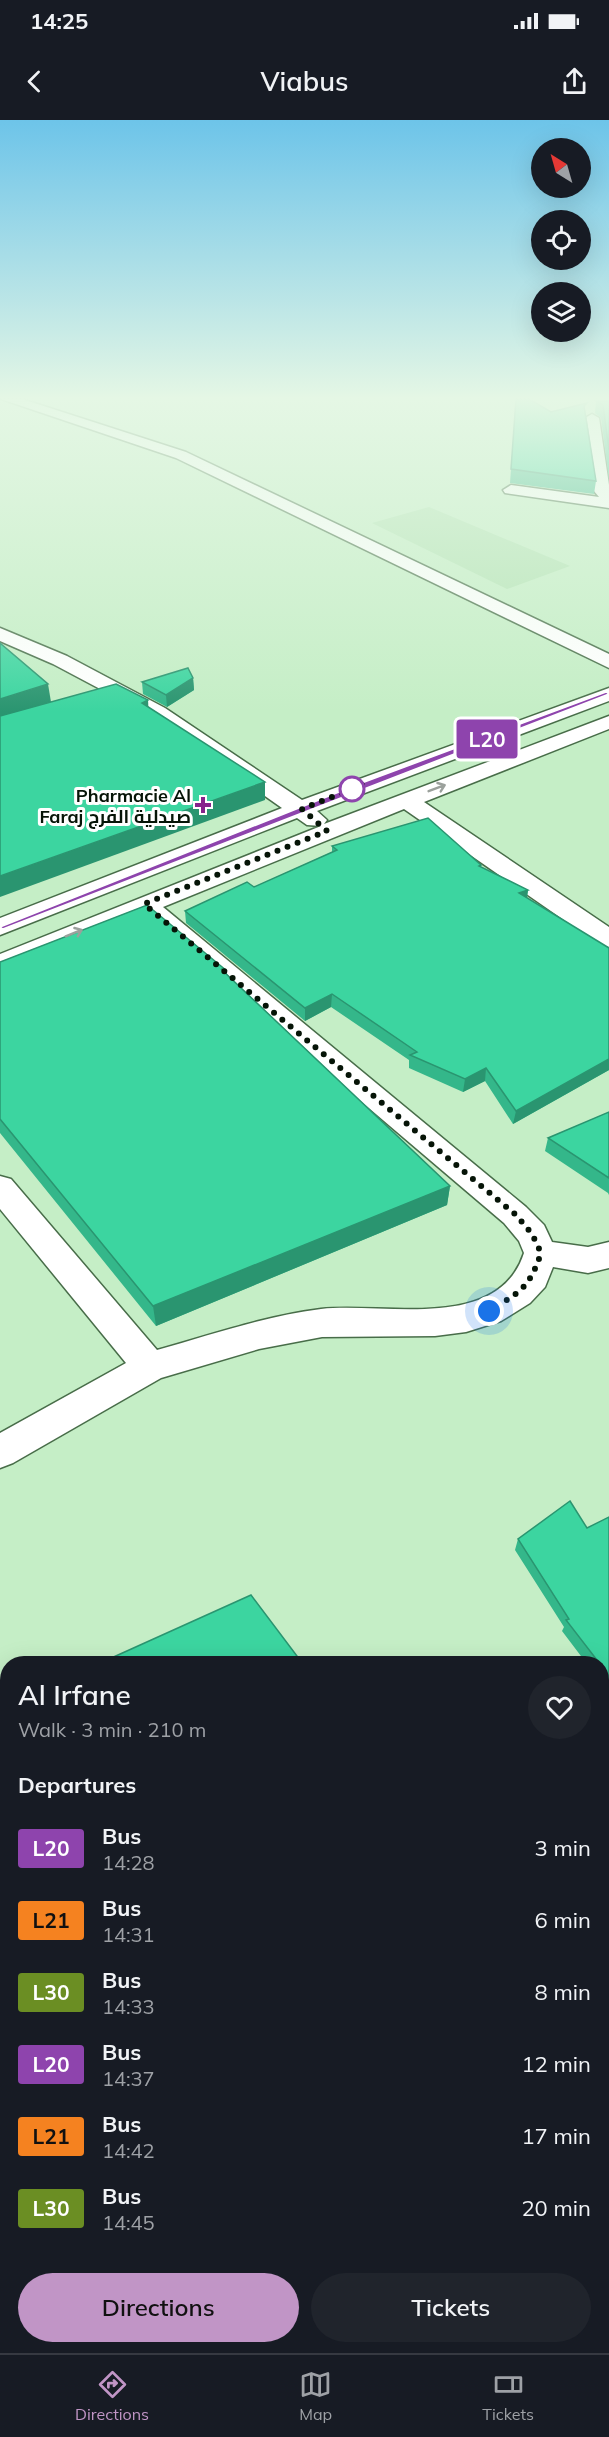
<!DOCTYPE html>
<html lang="en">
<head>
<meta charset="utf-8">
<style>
  body { margin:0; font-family:Mulish,Cairo,sans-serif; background:#20242c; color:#f1f3f6; height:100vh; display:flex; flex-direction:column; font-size:22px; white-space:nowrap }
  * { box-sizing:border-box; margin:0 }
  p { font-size:20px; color:#9ea1a6 }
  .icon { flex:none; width:33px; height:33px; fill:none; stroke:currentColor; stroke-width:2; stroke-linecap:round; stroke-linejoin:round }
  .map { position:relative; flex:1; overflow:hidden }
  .details { position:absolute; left:0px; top:1536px; width:609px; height:698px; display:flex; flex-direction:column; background:#171b24; border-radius:24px 24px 0 0; box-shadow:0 6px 24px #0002 }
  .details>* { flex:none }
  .badge { padding:0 12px; border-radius:4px; font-size:21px; line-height:39px }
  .needle { width:39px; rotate:323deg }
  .controls { position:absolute; left:531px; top:18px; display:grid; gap:12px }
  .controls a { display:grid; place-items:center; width:60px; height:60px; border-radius:50%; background:#171b24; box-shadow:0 6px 24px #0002; font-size:30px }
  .you { position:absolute; width:30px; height:30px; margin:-15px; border:4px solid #fff; border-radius:50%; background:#1a73e8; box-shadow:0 0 0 9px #1a73e833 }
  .map>.badge { position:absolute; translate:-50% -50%; box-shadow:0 0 0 3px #fff }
  h2 { padding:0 18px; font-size:22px; line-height:54px }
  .round { display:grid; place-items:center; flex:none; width:63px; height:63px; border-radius:32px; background:#20242c }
  .head { display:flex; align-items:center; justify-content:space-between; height:102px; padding:0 18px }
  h1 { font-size:28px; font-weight:600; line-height:45px }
  .primary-button { display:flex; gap:12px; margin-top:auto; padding:12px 18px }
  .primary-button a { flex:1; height:69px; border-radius:36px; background:#c195c6; color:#111; font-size:24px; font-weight:600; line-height:69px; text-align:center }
  .primary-button a+a { background:#20242c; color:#f1f3f6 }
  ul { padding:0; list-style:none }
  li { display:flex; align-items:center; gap:18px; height:72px; padding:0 18px }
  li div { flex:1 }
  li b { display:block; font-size:22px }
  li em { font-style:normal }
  li .badge { min-width:66px; font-weight:700; text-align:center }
  .status { display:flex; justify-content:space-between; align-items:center; height:42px; padding:0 30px; background:#171b24; direction:ltr }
  .status svg { height:16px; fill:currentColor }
  header { display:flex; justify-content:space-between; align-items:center; height:78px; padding:0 18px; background:#171b24; font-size:27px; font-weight:600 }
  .tabs { display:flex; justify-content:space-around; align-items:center; height:84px; border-top:2px solid #363941; background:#171b24; font-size:16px; color:#9ea1a6 }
  .tabs a { display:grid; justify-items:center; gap:3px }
  .tabs .active { color:#c195c6 }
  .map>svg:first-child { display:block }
</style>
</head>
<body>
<div class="status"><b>14:25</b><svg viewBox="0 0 49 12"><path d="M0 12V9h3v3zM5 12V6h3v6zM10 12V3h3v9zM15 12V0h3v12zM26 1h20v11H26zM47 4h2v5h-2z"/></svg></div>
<header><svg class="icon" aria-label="back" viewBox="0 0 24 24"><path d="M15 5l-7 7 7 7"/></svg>Viabus<svg class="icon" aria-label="share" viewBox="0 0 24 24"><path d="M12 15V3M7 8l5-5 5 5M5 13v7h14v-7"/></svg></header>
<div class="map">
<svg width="609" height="2233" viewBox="0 0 609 2233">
  <rect width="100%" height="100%" fill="#c5eec6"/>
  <path fill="#b4e3b5" d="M429 387 570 446 507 469 372 403Z"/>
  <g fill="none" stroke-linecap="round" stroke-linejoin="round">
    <g stroke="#486d49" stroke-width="3">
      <g id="minor">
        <path d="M1 279H22L186 332 609 534V548L176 338Z"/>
        <path d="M592 294 599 298 609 365V388L505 373 503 370 511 365 599 377 594 371 585 298Z"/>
        <path d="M0 508 67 536 165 588 302 680 609 568V581L317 691 327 700 324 704 609 596V609L424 682 609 807V827L600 825 404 689 163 787 526 1087 544 1105 552 1122 588 1127 609 1122V1148L588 1153 553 1147 545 1167 530 1183 501 1201 466 1212 435 1216 322 1217 259 1229 161 1258 13 1343 0 1348V1313L126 1243 0 1089V1056L11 1059 157 1230C211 1215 265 1196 321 1189 385 1182 498 1213 524 1133L519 1121 504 1103 142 795 0 851V834L321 706 307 705 297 698 0 815V798L282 688 151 596 53 544 0 521Z"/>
      </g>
    </g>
    <path stroke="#7f9e80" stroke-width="4.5" stroke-dasharray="5 4" stroke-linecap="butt" d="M602 1603 609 1599"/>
    <path stroke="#7f9e80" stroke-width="6" stroke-dasharray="7 4.5" stroke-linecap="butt" d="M0 1901 8 1898"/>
    <use href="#minor" fill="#fff" fill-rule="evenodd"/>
  </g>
  <g fill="#34b78a">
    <path d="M516 279 551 292 586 294 596 361 594 374 510 363Z"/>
    <path d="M596 281H609V359L601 298 595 293Z"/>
    <path d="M193 558 194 570 167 587 143 574 142 562Z"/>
    <path d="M332 726 481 747 528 770 527 778 609 828V950L513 1004 485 961 463 972 409 948V940L331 887 305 901 186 803 185 791 254 767 332 732Z"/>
    <path d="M147 785 227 851V854L450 1066 447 1085 156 1206 0 1013V842Z"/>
    <path d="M609 992V1075L608 1073 545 1031 548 1018Z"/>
    <path d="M609 1397V1572L602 1562V1544H587L562 1511 564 1507 515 1430 518 1419 587 1408Z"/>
    <path d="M609 1661V1795L602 1782V1665Z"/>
  </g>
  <g fill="#2a9570">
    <path d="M193 558 194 570 167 587 166 575Z"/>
    <path d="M48 564 51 582 0 598V579Z"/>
    <path d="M148 580 149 598 142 583Z"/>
    <path d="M265 662V680L0 777V756Z"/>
    <path d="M528 770 526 782 519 773Z"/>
    <path d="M332 874 331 887 305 901V888Z"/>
    <path d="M609 939V950L513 1004 516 991Z"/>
    <path d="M486 948 485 961 463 972 465 959Z"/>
    <path d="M450 1066 447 1085 156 1206 153 1186Z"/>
    <path d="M166 2226H169L170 2233H167Z"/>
  </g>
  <g fill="#3cd5a0" stroke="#2a9570" stroke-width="1.5">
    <path d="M516 279H529L551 292 587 283 584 286 596 361 511 349Z"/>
    <path d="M596 281H609V330L603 285Z"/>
    <path d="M0 523 48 564 0 579Z"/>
    <path d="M188 548 193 558 166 575 142 562Z"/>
    <path d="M116 564 148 580 142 583 265 662 0 756V596Z"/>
    <path d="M428 698 481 745 479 746 528 770 519 773 609 828V939L516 991 486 948 465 959 410 935 417 932 332 874 305 888 185 791 247 762 254 767 337 730 332 726Z"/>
    <path d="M147 785 227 851 221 849 450 1066 153 1186 0 999V842Z"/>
    <path d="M609 992V1058L548 1018Z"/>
    <path d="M570 1381 587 1408 609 1397V1556L602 1546V1544H600L566 1500 569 1499 518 1419Z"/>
    <path d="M251 1475 303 1544H98Z"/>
    <path d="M609 1661V1779L602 1765V1665Z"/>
    <path d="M609 1985V2186L602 2189V1988Z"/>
    <path d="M49 2226H166L167 2233H49Z"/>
    <path d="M279 2226H422L424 2233H280Z"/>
  </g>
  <defs><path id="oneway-shaft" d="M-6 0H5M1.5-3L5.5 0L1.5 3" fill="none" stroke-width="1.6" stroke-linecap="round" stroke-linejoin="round" transform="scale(1.5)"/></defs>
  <g stroke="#9ba19c">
    <use href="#oneway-shaft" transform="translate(437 668) rotate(-21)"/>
    <use href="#oneway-shaft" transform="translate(74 813) rotate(-22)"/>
  </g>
  <linearGradient id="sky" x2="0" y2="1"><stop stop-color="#6dc4e9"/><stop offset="0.47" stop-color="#e5f7e5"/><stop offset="1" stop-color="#e5f7e5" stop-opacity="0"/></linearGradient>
  <rect width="609" height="592" fill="url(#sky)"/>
  <path fill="#8e44ad" stroke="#fff" stroke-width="1.5" d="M606 572 609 574 3 809 0 807 359 664Z"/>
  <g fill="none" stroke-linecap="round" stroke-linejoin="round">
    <path stroke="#061407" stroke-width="6" stroke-dasharray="0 10.8" d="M352 669 362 665 302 689 327 711 144 784 516 1095 532 1114 541 1133C529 1169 520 1172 489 1191"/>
  </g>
  <circle fill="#fff" stroke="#8e44ad" stroke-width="3" cx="352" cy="669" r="12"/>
  <path fill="#86238c" stroke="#fff" stroke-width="2" d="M200 676h6v6h6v6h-6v6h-6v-6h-6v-6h6z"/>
  <g text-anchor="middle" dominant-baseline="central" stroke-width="6" stroke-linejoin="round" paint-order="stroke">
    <g font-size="18" font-weight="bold" fill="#061407" stroke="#fff" text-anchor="end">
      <text x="191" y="675">Pharmacie Al<tspan x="191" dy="21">Faraj صيدلية الفرج</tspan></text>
    </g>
  </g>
</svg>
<div class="controls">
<a><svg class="needle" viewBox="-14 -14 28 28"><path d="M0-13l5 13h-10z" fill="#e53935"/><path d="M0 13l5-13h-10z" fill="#9ea1a6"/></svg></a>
<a><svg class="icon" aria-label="locate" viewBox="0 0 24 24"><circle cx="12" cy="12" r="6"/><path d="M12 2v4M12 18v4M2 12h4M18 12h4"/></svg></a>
<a><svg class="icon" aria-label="layers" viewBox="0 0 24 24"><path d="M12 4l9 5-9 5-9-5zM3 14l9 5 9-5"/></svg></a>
</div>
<div class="you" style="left:489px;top:1191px"></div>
<b class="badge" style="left:487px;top:619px;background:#8e44ad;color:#fff">L20</b>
<section class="details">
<div class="head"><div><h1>Al Irfane</h1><p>Walk · 3 min · 210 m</p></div><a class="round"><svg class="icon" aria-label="heart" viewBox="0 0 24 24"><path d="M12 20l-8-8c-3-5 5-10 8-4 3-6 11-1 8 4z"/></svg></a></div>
<h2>Departures</h2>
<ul>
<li><span class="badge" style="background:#8e44ad;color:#fff">L20</span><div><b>Bus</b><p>14:28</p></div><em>3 min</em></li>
<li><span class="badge" style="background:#f58220;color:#111">L21</span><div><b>Bus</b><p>14:31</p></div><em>6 min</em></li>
<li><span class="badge" style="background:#6b8e23;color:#fff">L30</span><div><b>Bus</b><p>14:33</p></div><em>8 min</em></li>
<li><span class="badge" style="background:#8e44ad;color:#fff">L20</span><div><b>Bus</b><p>14:37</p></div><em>12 min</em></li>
<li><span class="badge" style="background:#f58220;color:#111">L21</span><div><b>Bus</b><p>14:42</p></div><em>17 min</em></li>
<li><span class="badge" style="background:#6b8e23;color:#fff">L30</span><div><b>Bus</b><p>14:45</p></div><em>20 min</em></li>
</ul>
<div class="primary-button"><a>Directions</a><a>Tickets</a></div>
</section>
</div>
<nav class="tabs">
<a class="active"><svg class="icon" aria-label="directions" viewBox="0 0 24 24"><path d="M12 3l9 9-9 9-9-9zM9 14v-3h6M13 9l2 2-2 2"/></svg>Directions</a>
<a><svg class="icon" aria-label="map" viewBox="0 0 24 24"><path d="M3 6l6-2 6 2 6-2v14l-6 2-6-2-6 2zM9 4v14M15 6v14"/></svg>Map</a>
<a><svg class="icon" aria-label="tickets" viewBox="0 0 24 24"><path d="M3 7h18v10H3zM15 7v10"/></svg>Tickets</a>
</nav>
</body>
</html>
